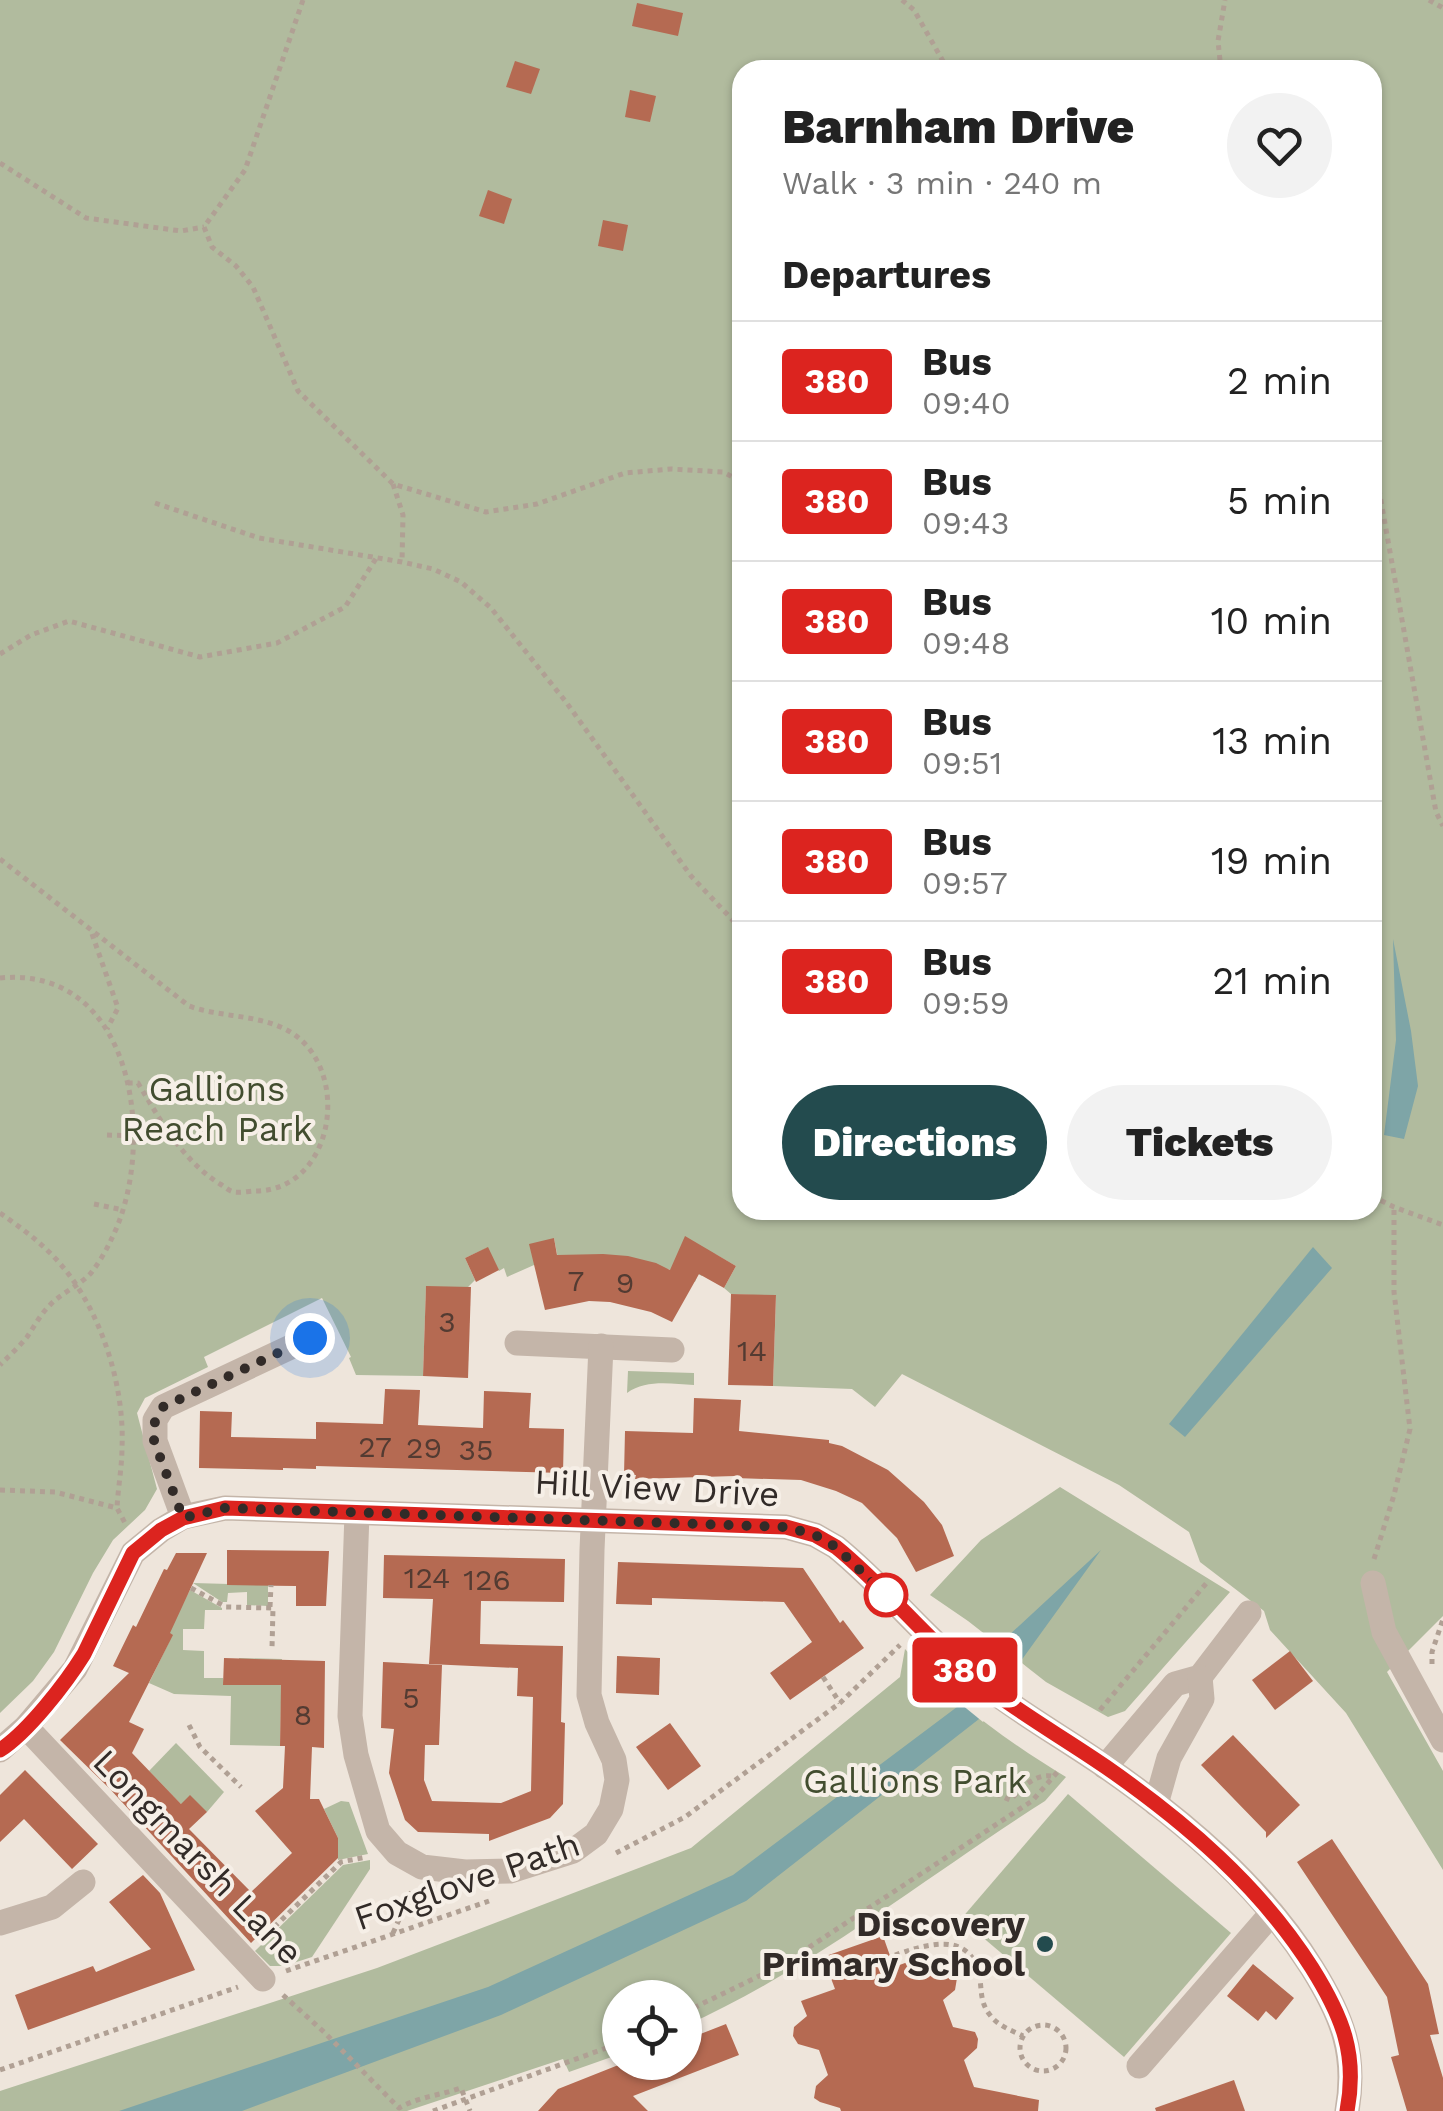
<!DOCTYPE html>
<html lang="en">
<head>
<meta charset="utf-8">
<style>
  body { margin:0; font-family:"Work Sans",sans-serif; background:#f2f2f2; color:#222; height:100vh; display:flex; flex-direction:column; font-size:38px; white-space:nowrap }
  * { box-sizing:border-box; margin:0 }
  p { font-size:32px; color:#767676 }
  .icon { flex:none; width:55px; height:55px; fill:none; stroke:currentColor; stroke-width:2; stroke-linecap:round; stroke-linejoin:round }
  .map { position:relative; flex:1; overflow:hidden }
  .details { position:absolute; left:732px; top:60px; width:650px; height:1160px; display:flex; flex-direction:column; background:#fff; border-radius:30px; box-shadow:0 2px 8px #0004 }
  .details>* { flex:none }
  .badge { padding:0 20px; border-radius:8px; font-size:35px; line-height:65px }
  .controls { position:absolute; left:602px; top:1980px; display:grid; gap:20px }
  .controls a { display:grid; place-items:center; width:100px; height:100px; border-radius:50%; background:#fff; box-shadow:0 2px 8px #0004; font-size:50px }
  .you { position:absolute; width:50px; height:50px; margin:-25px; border:8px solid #fff; border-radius:50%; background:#1a73e8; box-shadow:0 0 0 15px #1a73e833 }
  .map>.badge { position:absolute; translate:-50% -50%; box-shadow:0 0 0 5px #fff }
  h2 { padding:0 50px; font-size:38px; line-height:90px }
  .round { display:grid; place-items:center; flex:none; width:105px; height:105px; border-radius:52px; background:#f2f2f2 }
  .summary { display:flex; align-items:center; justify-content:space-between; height:170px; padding:0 50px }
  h1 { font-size:48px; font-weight:800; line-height:75px }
  .primary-button { display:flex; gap:20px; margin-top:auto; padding:20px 50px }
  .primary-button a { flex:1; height:115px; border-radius:60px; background:#234b4e; color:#fff; font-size:40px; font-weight:800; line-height:115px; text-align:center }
  .primary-button a+a { background:#f2f2f2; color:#222 }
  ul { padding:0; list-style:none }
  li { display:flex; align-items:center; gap:30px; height:120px; padding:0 50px; border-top:2px solid #e0e0e0 }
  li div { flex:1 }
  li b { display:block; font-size:38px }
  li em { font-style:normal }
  li .badge { min-width:110px; font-weight:700; text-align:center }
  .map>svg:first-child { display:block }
</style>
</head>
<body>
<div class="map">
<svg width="1443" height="2111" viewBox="0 0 1443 2111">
  <rect width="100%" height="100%" fill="#eee5db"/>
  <g fill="#b1bb9e" fill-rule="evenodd">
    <path d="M0 0H1443V1616L1387 1672 1443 1771V1870L1346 1713 1270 1630 1264 1611 1200 1562 1189 1532 1119 1485 902 1374 875 1407 852 1389 773 1386 776 1296 731 1294 724 1288 736 1266 715 1254 702 1276 698 1274 695 1282 668 1269 558 1259 554 1238 534 1265 507 1277 504 1268 499 1271 487 1248 465 1258 475 1280 468 1287H426L423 1376 356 1375 349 1358 351 1357 322 1298 204 1357 208 1367 145 1398 137 1413 157 1489 145 1510 113 1540 93 1573 54 1652 33 1681 0 1713ZM742 70H1372V1210H742Z"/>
    <path d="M628 1371 694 1373V1385C672 1384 646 1379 627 1393Z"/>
    <path d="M1060 1487 1230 1592 1125 1711 1108 1717 1046 1682 968 1621 930 1595 981 1540Z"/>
    <path d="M193 1583 268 1585V1606L247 1605V1592L228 1593 227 1602H222Z"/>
    <path d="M190 1590 222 1608V1610H205L204 1629H183V1650L204 1651V1678H223L224 1685H238L239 1658 282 1659 280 1746 230 1745 231 1696 174 1694 149 1683 169 1642 165 1639Z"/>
    <path d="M905 1649C950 1700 1008 1742 1066 1777L1045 1801C926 1877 815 1967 685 2026V1998H620V2054L569 2072 563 2059 407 2111H0V2091L377 1968 691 1848 900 1677Z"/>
    <path d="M176 1743 224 1792 207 1812 181 1804 149 1771Z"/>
    <path d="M1068 1794 1231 1933 1124 2057 961 1919Z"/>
    <path d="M341 1801 349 1802 368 1854 338 1860V1838L324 1809Z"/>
    <path d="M370 1860V1869L312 1957 284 1966H270L255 1951 343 1865Z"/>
  </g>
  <g fill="#7ea5a7">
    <path d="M1393 939 1411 1031 1418 1086 1404 1139 1384 1135 1396 1040Z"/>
    <path d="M1313 1247 1332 1268 1185 1437 1169 1424Z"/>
    <path d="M1101 1550 979 1719 746 1901 501 2015 242 2111H119L488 1987 733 1875 957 1707 1007 1637Z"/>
  </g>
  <path fill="#eee5db" d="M997 1643 1025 1666 983 1722 956 1700Z"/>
  <g fill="#b56a52">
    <path d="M637 3 683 13 678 36 632 26Z"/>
    <path d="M515 61 540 69 531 94 506 87Z"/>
    <path d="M630 90 656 96 650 122 625 117Z"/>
    <path d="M488 190 512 199 504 224 479 216Z"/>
    <path d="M603 220 628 225 623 251 598 246Z"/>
    <path d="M685 1236 736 1266 724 1288 699 1274 672 1322 651 1312 610 1302 589 1301 545 1310 529 1244 554 1238 557 1255 603 1254 628 1256 656 1263 670 1270Z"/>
    <path d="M488 1247 499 1270 476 1282 465 1258Z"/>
    <path d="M426 1286 471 1287 468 1378 423 1376Z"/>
    <path d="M731 1294 776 1295 773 1386 728 1385Z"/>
    <path d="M385 1389 420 1390 418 1425 483 1428 484 1391 531 1393 529 1428 564 1429 563 1473 316 1466V1469L283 1468V1470L199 1468 200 1411 232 1412 231 1437 316 1439V1422L383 1424Z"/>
    <path d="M694 1398 741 1400 739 1431 829 1440V1443L842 1446 888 1470 924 1502 942 1525 954 1556 916 1572 897 1538 862 1503 836 1491 801 1480 735 1478V1476L635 1479 636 1475H624L625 1431 693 1433Z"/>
    <path d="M227 1550 329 1551 326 1606H296V1586L227 1585Z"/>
    <path d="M176 1553H207L170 1633 173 1635 129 1722 144 1729 132 1753 181 1804 190 1795 207 1812 189 1829 251 1892 292 1853 255 1811 283 1788 285 1746H280L281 1685H223L224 1658 325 1661 324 1748 312 1747 310 1799H319L338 1838V1858L251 1943 110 1789 60 1740 129 1673 113 1666 133 1625 136 1627 164 1569 167 1570Z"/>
    <path d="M384 1555 565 1559 564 1602 481 1601 480 1644 563 1646 561 1722 565 1723 563 1804 550 1818 489 1841V1834L418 1832 405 1820 389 1773 394 1729 381 1728 383 1662 442 1665 439 1745H425L424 1780 432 1801 501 1803 531 1791 533 1697 517 1696 518 1668 429 1664 433 1599 383 1598Z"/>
    <path d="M618 1562 803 1568 840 1623 843 1620 864 1648 790 1700 770 1673 812 1642 784 1602 652 1598V1605L616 1604Z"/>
    <path d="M1290 1651 1313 1681 1275 1710 1252 1680Z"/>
    <path d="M617 1656 660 1658 659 1695 616 1693Z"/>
    <path d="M670 1723 701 1766 668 1790 636 1747Z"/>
    <path d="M1233 1735 1300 1805 1266 1838V1832L1201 1765Z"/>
    <path d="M25 1770 98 1844 72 1869 24 1819 0 1842V1795Z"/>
    <path d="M1332 1839 1428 1984 1439 2034 1430 2035 1443 2078V2111H1407L1391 2057 1399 2055 1387 1997 1297 1862Z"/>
    <path d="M143 1875 160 1893 195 1970 28 2030 15 1995 93 1966 96 1972 151 1949 109 1902Z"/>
    <path d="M883 1936 894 1967 927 1955 931 1967 951 1973 957 1978 955 1990 943 2000 953 2027 975 2032 978 2039 977 2048 964 2060 974 2087 1039 2100 1038 2111H841L840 2108 820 2102 814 2098 816 2086 828 2075 819 2050 798 2044 793 2036 794 2027 807 2016 801 2001 835 1989 823 1957Z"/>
    <path d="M1253 1964 1294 1998 1276 2020 1266 2011 1258 2021 1227 1996Z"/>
    <path d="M726 2024 739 2055 633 2096 648 2111H538L558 2089 626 2062H685V2040Z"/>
    <path d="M1234 2080 1245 2111H1156L1155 2108Z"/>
  </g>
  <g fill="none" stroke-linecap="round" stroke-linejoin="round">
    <g stroke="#b0a094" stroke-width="5" stroke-dasharray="5 5" stroke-linecap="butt">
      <path d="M303 0 245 170 204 227 212 247 236 266 253 287 298 391 393 484 486 512 537 504 625 473 671 469 723 472 742 482"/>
      <path d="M902 0 914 10 948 70"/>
      <path d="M1429 0 1443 8"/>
      <path d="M1221 70 1218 41 1225 0"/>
      <path d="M0 163 86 218 181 231 204 227"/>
      <path d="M1372 450 1436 812 1443 826"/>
      <path d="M393 484 403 515 402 562"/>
      <path d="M155 503 259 538 402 562 433 569 461 582 491 608 566 702 691 876 742 930"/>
      <path d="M0 654 31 635 69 621 200 657 277 643 345 607 377 557"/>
      <path d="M0 859 189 1006C222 1018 262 1014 292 1033 352 1072 334 1189 257 1191 250 1191 240 1193 234 1192 229 1191 225 1187 220 1184 183 1161 160 1120 138 1083H128"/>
      <path d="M92 934 118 1008 107 1029"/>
      <path d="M0 978C136 965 158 1148 111 1240 106 1251 98 1264 91 1273 79 1286 61 1293 49 1306 40 1315 34 1327 27 1337 19 1347 9 1356 0 1365"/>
      <path d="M107 1135 134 1136"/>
      <path d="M1372 1196 1394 1207 1443 1225"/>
      <path d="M94 1204 123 1210"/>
      <path d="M0 1213C17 1225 34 1237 48 1251 97 1297 125 1381 122 1447 122 1467 118 1488 117 1508"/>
      <path d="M0 1490 55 1492 117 1508 125 1523"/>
      <path d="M1374 1559 1394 1495 1410 1429 1394 1292V1207"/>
      <path d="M191 1588 226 1607 273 1608 272 1648"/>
      <path d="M270 1607 271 1585"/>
      <path d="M1432 1664V1652L1443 1619"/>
      <path d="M823 1677 840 1703"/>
      <path d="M1100 1710 1209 1580"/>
      <path d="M189 1725 200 1747 241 1787"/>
      <path d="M959 1778 1010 1800C1022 1788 1037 1771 1055 1777"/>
      <path d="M616 1853 685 1817 840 1703 900 1645"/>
      <path d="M393 1933 413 1888"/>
      <path d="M260 1941 341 1862 366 1857"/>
      <path d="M895 1955C922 1946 966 1930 978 1970 983 1986 978 2000 990 2015 998 2026 1011 2030 1023 2036"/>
      <path d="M286 1971 489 1901"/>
      <path d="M283 1995 324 2032 399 2108C418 2097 441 2095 461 2088L470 2111"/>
      <path d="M685 2012 782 1965 1032 1801 1060 1769"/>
      <circle cx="1043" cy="2048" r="23"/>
      <path d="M0 2070 238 1987"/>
      <path d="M433 2111 620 2043"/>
    </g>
    <g stroke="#c4b5a9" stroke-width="25">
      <path d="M517 1343 672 1350"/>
      <path d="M357 1513 350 1716 356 1755 378 1831 397 1853 422 1867 465 1872 510 1871 573 1851 596 1834 611 1809 617 1780 614 1760 597 1723 589 1695 592 1550 601 1346"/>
      <path d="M183 1517 155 1441V1420L163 1407 310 1338"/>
      <path d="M1373 1583 1384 1632 1443 1740"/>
      <path d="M26 1727 263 1979"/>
      <path d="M0 1750 26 1727 75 1669 133 1553 161 1530 183 1517 225 1508 786 1527 815 1535 836 1547C883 1585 921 1634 968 1672 1011 1708 1061 1736 1106 1767 1185 1822 1261 1886 1312 1968 1342 2016 1357 2054 1347 2111"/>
      <path d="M1105 1767 1175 1684 1200 1677 1249 1613"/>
      <path d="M1156 1804 1169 1758 1202 1699 1200 1677"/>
      <path d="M0 1923 52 1907 83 1882"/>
      <path d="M1139 2066 1272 1913"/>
    </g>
  </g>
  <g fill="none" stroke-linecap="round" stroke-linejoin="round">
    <g stroke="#fff" stroke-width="22">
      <path id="line" d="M0 1750C28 1732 66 1683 84 1654L133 1553 161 1530 183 1518 225 1508 786 1527 815 1535 836 1547C883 1585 921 1633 968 1673 1011 1708 1061 1736 1106 1767 1185 1822 1260 1886 1312 1968 1342 2016 1358 2054 1347 2111"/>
    </g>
    <use href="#line" stroke="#dc241f" stroke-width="15"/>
    <path stroke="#322b28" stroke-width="10" stroke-dasharray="0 18" d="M310 1338 163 1407 155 1420 154 1441 183 1518 225 1508 786 1527 815 1535 836 1547 891 1600 886 1595"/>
  </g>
  <circle fill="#fff" stroke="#dc241f" stroke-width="5" cx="886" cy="1595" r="20"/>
  <circle fill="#234b4e" stroke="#f6efe7" stroke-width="4" cx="1045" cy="1944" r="10"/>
  <g text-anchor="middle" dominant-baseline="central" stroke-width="8" stroke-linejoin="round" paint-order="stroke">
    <g font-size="30" fill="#533b32">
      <text x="576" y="1280">7</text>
      <text x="625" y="1282">9</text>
      <text x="447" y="1321">3</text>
      <text x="752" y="1350">14</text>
      <text x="375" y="1446">27</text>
      <text x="424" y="1447">29</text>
      <text x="476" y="1449">35</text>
      <text x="427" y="1577">124</text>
      <text x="487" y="1579">126</text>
      <text x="411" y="1697">5</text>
      <text x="303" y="1714">8</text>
    </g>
    <g font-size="35" fill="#424d2f" stroke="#f6efe7">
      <text x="217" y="1089">Gallions<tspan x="217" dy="40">Reach Park</tspan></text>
      <text x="915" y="1781">Gallions Park</text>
    </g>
    <g font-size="35" fill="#322b28" stroke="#f6efe7">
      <text transform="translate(657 1488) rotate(3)">Hill View Drive</text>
      <text transform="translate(198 1857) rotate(46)">Longmarsh Lane</text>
      <text transform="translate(467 1881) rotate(-19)">Foxglove Path</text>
    </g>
    <g font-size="35" font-weight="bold" fill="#322b28" stroke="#f6efe7" text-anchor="end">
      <text x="1025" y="1924">Discovery<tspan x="1025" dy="40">Primary School</tspan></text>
    </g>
  </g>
</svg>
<div class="controls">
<a><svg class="icon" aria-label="locate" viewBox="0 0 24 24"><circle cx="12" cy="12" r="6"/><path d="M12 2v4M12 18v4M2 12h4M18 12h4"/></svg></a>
</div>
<div class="you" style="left:310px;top:1338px"></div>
<b class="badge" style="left:965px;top:1670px;background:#dc241f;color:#fff">380</b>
<section class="details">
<div class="summary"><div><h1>Barnham Drive</h1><p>Walk · 3 min · 240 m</p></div><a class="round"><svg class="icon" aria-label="heart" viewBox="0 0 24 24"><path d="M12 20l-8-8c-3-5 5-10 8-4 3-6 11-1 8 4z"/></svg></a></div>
<h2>Departures</h2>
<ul>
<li><span class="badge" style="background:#dc241f;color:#fff">380</span><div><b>Bus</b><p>09:40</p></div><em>2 min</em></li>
<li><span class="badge" style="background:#dc241f;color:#fff">380</span><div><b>Bus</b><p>09:43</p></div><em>5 min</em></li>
<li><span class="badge" style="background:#dc241f;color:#fff">380</span><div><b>Bus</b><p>09:48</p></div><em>10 min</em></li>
<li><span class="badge" style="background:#dc241f;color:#fff">380</span><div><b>Bus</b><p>09:51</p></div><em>13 min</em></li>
<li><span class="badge" style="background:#dc241f;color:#fff">380</span><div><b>Bus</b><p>09:57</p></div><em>19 min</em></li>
<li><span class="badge" style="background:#dc241f;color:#fff">380</span><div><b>Bus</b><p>09:59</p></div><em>21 min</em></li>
</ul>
<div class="primary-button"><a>Directions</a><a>Tickets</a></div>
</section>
</div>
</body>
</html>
